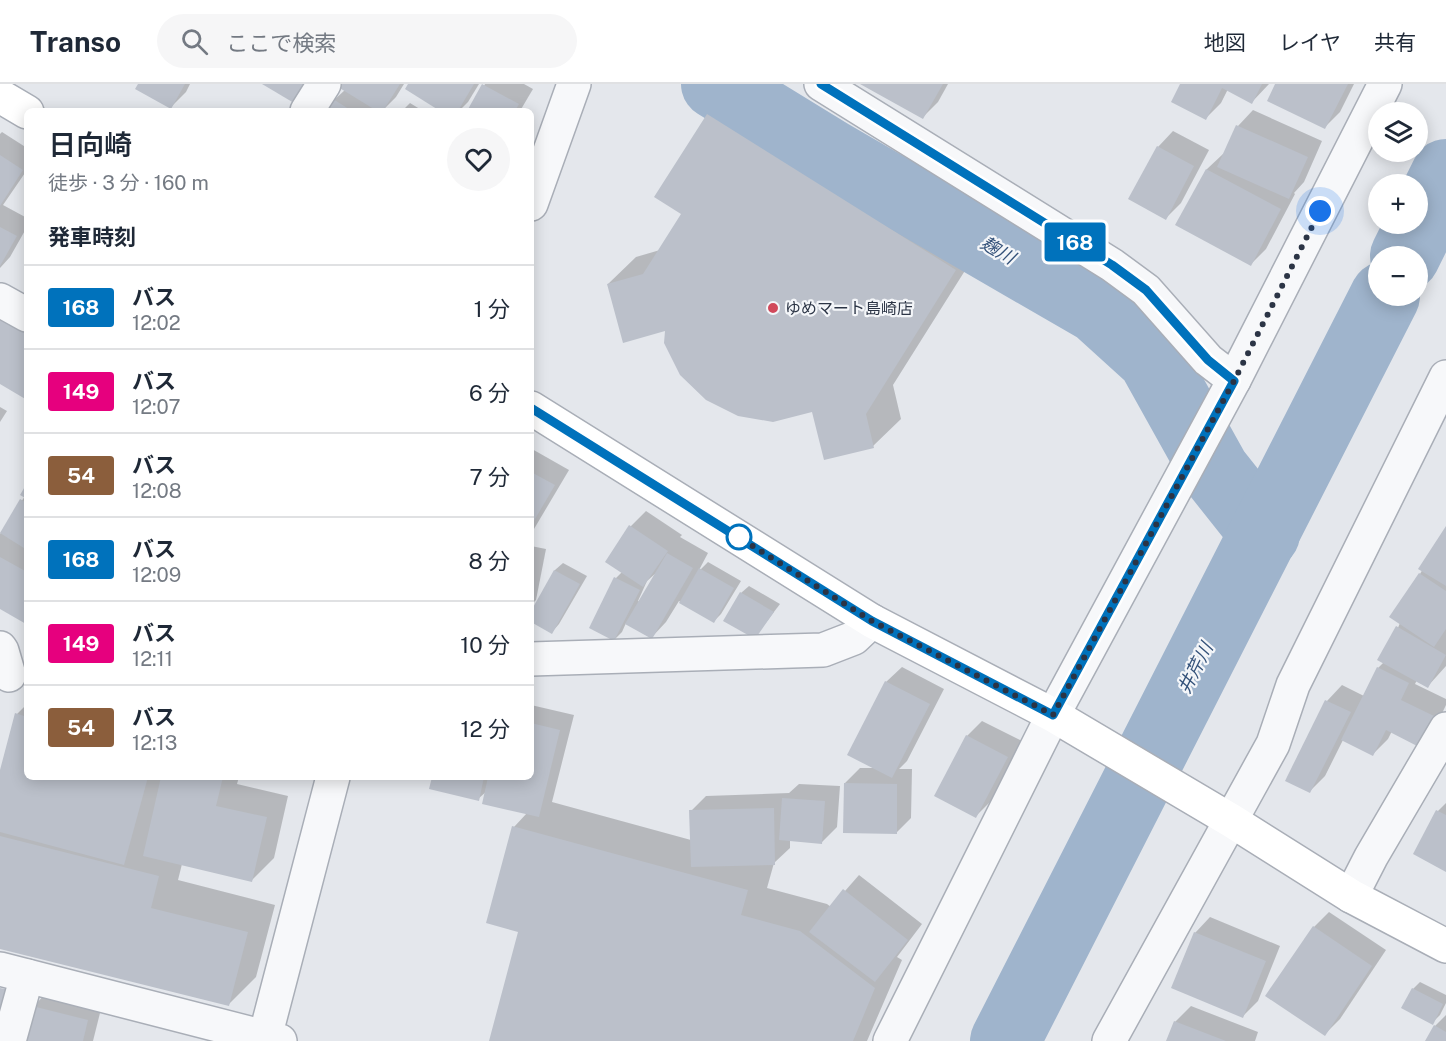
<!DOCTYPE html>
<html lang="ja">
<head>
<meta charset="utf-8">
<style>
  body { margin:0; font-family:"Public Sans","Noto Sans JP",sans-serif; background:#f6f6f7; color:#1f2937; height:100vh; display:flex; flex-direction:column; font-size:22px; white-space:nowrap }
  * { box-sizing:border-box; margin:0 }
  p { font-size:20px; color:#747a83 }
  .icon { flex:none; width:33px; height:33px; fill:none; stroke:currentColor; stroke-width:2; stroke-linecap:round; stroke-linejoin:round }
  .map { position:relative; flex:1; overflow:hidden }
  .side { position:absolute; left:24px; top:24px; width:510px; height:672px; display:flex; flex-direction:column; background:#fff; border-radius:9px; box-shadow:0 3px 15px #0003 }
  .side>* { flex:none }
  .badge { padding:0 12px; border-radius:4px; font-size:21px; line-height:39px }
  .buttons { position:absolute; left:1368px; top:18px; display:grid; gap:12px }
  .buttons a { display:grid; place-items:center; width:60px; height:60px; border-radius:50%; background:#fff; box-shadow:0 3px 15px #0003; font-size:30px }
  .you { position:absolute; width:30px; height:30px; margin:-15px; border:4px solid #fff; border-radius:50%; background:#1a73e8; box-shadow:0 0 0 9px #1a73e833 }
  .map>.badge { position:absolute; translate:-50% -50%; box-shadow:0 0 0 3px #fff }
  h2 { padding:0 24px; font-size:22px; line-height:54px }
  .round { display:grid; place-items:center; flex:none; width:63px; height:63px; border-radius:32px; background:#f6f6f7 }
  .overview { display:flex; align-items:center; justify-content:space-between; height:102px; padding:0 24px }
  h1 { font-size:28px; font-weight:600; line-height:45px }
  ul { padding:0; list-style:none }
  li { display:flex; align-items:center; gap:18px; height:84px; padding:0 24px; border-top:2px solid #e0e1e3 }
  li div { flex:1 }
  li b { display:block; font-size:22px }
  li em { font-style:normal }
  li .badge { min-width:66px; font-weight:700; text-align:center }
  header { display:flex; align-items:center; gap:36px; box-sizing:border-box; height:84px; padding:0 30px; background:#fff; border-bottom:2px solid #e0e1e3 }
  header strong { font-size:28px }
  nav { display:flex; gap:33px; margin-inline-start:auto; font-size:21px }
  .search { width:420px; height:54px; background:#f6f6f7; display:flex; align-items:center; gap:15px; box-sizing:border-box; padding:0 21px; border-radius:33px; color:#747a83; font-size:22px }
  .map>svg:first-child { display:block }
</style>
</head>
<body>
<header>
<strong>Transo</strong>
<div class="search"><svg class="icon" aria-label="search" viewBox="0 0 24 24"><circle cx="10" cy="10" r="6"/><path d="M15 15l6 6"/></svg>ここで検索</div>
<nav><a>地図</a><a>レイヤ</a><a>共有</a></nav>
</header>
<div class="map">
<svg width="1446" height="957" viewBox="0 0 1446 957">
  <rect width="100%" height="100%" fill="#e4e7ec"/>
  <g fill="#0003" fill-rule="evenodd">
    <path d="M140 0H190L186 8 171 23Z"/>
    <path d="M342 0H404L396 13 385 24 391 27H327L334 16 345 6Z"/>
    <path d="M410 0H479L468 18 459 27H443Z"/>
    <path d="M485 0H524L533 5 520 27H469Z"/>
    <path d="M863 0H948L938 18 923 33Z"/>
    <path d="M1182 0H1269L1252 18 1228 5 1221 19 1206 34Z"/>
    <path d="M1277 0H1354L1340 28 1325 43Z"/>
    <path d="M735 3 983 158 893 301 901 335 873 362 813 326 667 245 608 200 636 173 660 166 683 129 656 112 708 31Z"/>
    <path d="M410 19 423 27H402Z"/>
    <path d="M1253 26 1322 57 1304 98 1294 109 1295 110 1266 165 1251 180 1177 140 1207 85 1223 70 1224 71 1238 42Z"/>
    <path d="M1173 47 1209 66 1181 119 1166 134 1130 115 1158 63Z"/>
    <path d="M2 48 27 64V86L3 121 27 134V143L10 173 0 184V50Z"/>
    <path d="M0 323 7 327 0 338Z"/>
    <path d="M532 365 569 386 531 450V366Z"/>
    <path d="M27 402V536L25 538 0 524V450L25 412Z"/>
    <path d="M646 427 682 451 680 453 708 469 698 488 708 478 741 497 721 530 714 537 679 517 666 538 651 554 626 539 622 548 614 556 616 494 622 488 607 477 631 442ZM656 489 640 518 638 517 647 497Z"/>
    <path d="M1446 445V582L1428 602 1417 596 1415 600 1446 615V621L1434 646 1392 647 1388 655 1373 670 1343 656 1325 692 1310 707 1287 696 1327 617 1342 601 1364 612 1378 584 1384 578 1420 490Z"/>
    <path d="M531 462 546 465 536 516 531 521Z"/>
    <path d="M563 479 587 492 559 540 552 548 531 536V530L555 486Z"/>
    <path d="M749 502 780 520 755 553 741 509Z"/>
    <path d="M902 583 944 605 907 677 899 685H912L911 734 896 749 845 699 860 684H876L886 598Z"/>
    <path d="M27 620V693H239L237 700 288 712 274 774 252 796 182 780 178 796 275 821 256 893 228 921 0 864V691L17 630Z"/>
    <path d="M531 621 574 631 552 718 691 756V727L706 712 789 709 799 700 840 702 837 743 822 758 790 756V764L774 779 767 804 827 820 831 823 859 791 922 840 897 873 902 876 867 957H490L520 847 514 743 527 729 487 707 478 715 433 693H531Z"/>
    <path d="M982 637 1022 657 991 717 976 732 967 652Z"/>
    <path d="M1446 719V786L1438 727Z"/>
    <path d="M1329 828 1386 866 1340 935 1325 950 1314 843Z"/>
    <path d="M1210 833 1280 862 1258 917 1243 932 1195 849Z"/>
    <path d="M1420 898 1446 911V919L1440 931 1432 939 1413 905Z"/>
    <path d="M48 907 102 921 93 957H24L33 923Z"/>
    <path d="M1191 922 1258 948 1255 957H1168L1175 938Z"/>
    <path d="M1446 931V957H1427L1435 942Z"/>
  </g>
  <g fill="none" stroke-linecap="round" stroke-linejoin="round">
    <g stroke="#9fb4cc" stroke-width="70">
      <path d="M716 0 832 71 1098 225 1152 274 1215 387 1265 450"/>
      <path d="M1405 172 1446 90"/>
      <path d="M1005 957 1385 212"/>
    </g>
  </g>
  <g fill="#bbc0ca">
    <path d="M138 0H185L171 25 135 5Z"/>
    <path d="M262 0H305L294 19Z"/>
    <path d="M340 0H400L383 27H377L338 3Z"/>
    <path d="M408 0H474L458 27H440L405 5Z"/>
    <path d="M482 0 519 20 515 27H467Z"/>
    <path d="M860 0H943L923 35Z"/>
    <path d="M1180 0H1262L1252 20 1222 4 1206 36 1171 18Z"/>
    <path d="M1275 0H1348L1325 45 1267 17Z"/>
    <path d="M333 15 352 27H325Z"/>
    <path d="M707 30 956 186 866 330 874 364 824 376 812 328 773 338 738 332 706 316 680 291 664 259 665 247 623 259 607 200 643 190 681 130 654 113Z"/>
    <path d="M1236 41 1308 73 1289 115 1217 83Z"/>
    <path d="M1157 62 1194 82 1166 136 1128 115Z"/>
    <path d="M0 71 23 86 0 122Z"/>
    <path d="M1206 85 1281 125 1251 182 1175 141Z"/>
    <path d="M0 143 17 152 0 182Z"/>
    <path d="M0 232 27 247V316L0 300Z"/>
    <path d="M531 388 555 401 531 442Z"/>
    <path d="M27 399V415L20 411Z"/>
    <path d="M20 415 27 419V466L0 449Z"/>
    <path d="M629 441 668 467 643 503 605 478Z"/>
    <path d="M1446 442V502L1418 485Z"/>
    <path d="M667 469 693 484 652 555 625 540Z"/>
    <path d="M0 473 27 488 26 540 0 525Z"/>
    <path d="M699 484 734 504 714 539 679 519Z"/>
    <path d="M554 486 580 500 552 550 531 538V527Z"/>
    <path d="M1419 489 1446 507V545L1434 563 1389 533Z"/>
    <path d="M614 493 640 506 614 557 589 544Z"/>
    <path d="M740 508 774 528 755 555 723 537Z"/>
    <path d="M1396 542 1446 571 1428 604 1377 576Z"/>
    <path d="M1377 583 1409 599 1401 616 1434 632 1419 663 1386 646 1373 672 1341 656Z"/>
    <path d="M885 597 930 620 892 694 847 671Z"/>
    <path d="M1325 616 1351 628 1310 709 1285 697Z"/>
    <path d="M15 629 27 633V693H148L124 781 0 748V686Z"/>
    <path d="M531 639 560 646 539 733 482 720 488 693H531Z"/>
    <path d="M966 651 1008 673 976 734 934 712Z"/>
    <path d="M161 693H223L216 722 267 733 252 798 143 772Z"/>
    <path d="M432 693H484L479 717 429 705Z"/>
    <path d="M844 699 897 700V750L843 749Z"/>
    <path d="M782 714 825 717 822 760 779 756Z"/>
    <path d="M774 724 775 781 691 783 689 726Z"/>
    <path d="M1436 726 1446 731V788L1413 770Z"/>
    <path d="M512 742 748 806 741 831 800 847 875 904 853 957H489L518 848 486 839Z"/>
    <path d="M0 752 159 792 151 824 248 848 229 922 0 865Z"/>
    <path d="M843 805 908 856 875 898 809 848Z"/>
    <path d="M1313 842 1372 882 1325 952 1265 912Z"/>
    <path d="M1194 848 1266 877 1243 934 1171 904Z"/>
    <path d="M0 904 9 906 0 937Z"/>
    <path d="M1412 904 1443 920 1433 941 1401 924Z"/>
    <path d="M32 922 88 936 83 957H23Z"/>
    <path d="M1174 937 1226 957H1166Z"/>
    <path d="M1434 941 1446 948V957H1425Z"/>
  </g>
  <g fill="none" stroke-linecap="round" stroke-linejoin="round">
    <g stroke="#a9aeb7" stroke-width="36">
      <g id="street">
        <path d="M821 0 1112 181 1146 206 1208 276 1234 296"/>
        <path d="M307 27 324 0"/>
        <path d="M531 120 574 0"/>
        <path d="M0 216 27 231"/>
        <path d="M0 564 2 567 9 591"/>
        <path d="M531 575 823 566 854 554 872 537"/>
        <path d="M1351 812 1371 773 1446 645"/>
        <path d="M0 885 280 957"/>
        <path d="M9 957 27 892"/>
        <path d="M264 957 333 693"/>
        <path d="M890 957 1053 631 1234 296 1385 0"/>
        <path d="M1109 957 1273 660 1293 601 1446 293"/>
      </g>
    </g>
    <g stroke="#a9aeb7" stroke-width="36">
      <g id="secondary">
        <path d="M0 12 27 28"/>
        <path d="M531 324 872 537 1053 631 1232 737 1351 812 1446 862"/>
      </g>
    </g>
    <use href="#street" stroke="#f7f8fa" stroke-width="33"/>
    <use href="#secondary" stroke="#fff" stroke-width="33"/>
  </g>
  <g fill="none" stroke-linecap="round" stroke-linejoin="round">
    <g stroke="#fff" stroke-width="14">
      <path id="line" d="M531 324 872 537 1053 631 1234 297 1208 276 1146 206 1112 181 821 0"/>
    </g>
    <use href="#line" stroke="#0072bc" stroke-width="9"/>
    <path stroke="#2b3445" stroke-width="6" stroke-dasharray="0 10.8" d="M739 453 732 449 872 537 1053 631 1234 297 1320 127"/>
  </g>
  <circle fill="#d1495b" stroke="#f4f6f9" stroke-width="2" cx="773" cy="224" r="6"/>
  <circle fill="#fff" stroke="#0072bc" stroke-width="3" cx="739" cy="453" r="12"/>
  <g text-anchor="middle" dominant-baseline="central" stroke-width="4.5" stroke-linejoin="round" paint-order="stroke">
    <g font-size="16" fill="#2b3445" stroke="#f4f6f9" text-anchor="start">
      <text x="785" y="224">ゆめマート島崎店</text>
    </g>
    <g font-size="18" font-style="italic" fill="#34527a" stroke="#f4f6f9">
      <text transform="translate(998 166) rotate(30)">麹川</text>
      <text transform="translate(1195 584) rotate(-63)">井芹川</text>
    </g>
  </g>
</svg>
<div class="buttons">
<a><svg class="icon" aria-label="layers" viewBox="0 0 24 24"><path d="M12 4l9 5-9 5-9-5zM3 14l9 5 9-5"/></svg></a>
<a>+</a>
<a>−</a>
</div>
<div class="you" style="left:1320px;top:127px"></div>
<b class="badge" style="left:1075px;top:158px;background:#0072bc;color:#fff">168</b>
<section class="side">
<div class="overview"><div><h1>日向崎</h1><p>徒歩 · 3 分 · 160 m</p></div><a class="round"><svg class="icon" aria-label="heart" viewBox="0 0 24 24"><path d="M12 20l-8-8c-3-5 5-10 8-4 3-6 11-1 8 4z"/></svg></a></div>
<h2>発車時刻</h2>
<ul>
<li><span class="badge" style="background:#0072bc;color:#fff">168</span><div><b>バス</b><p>12:02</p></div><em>1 分</em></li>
<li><span class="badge" style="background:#e6007e;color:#fff">149</span><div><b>バス</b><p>12:07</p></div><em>6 分</em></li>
<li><span class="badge" style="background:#8b5e3c;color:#fff">54</span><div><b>バス</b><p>12:08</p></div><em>7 分</em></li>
<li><span class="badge" style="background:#0072bc;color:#fff">168</span><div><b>バス</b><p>12:09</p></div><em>8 分</em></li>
<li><span class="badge" style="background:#e6007e;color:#fff">149</span><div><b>バス</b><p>12:11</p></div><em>10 分</em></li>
<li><span class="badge" style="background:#8b5e3c;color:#fff">54</span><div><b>バス</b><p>12:13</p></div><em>12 分</em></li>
</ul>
</section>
</div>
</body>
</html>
